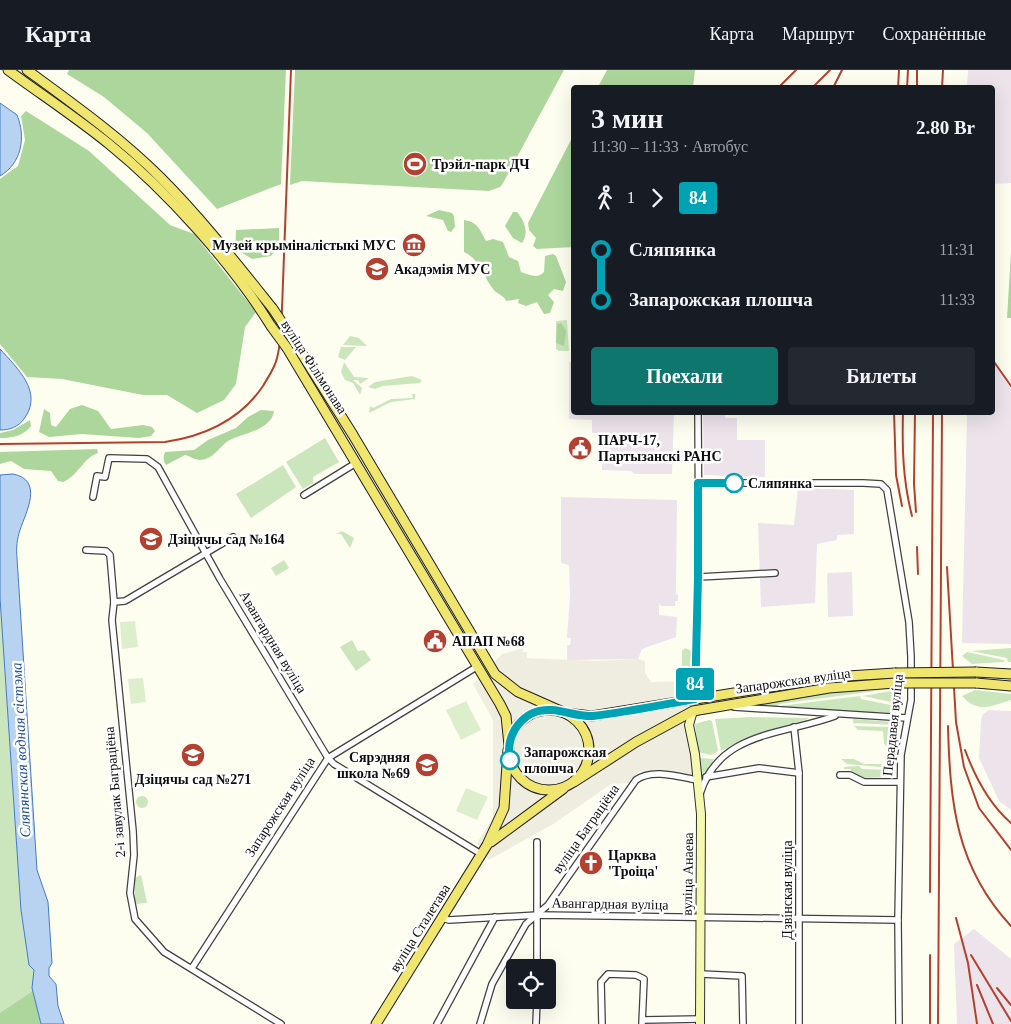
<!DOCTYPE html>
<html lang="ru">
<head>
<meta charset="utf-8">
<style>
  body { margin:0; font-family:Georgia,serif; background:#242831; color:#f1f3f6; height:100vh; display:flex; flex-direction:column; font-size:19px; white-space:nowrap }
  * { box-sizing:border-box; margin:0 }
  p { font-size:16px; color:#9ea1a6 }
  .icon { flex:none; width:28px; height:28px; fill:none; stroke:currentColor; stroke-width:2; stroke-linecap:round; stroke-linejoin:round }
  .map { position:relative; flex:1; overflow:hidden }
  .side { position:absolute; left:571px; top:15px; width:424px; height:330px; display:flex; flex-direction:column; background:#171b24; border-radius:5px; box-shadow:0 5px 20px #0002 }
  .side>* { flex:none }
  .badge { padding:0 10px; border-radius:4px; font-size:18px; line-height:32px }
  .tools { position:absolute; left:506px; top:889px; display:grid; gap:10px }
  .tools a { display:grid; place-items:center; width:50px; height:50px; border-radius:5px; background:#171b24; box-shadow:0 5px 20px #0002; font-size:25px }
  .map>.badge { position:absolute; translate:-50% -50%; box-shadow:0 0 0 2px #fff }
  .legs { display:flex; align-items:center; gap:8px; height:55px; padding:0 20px; font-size:16px }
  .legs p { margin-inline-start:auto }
  .headline { display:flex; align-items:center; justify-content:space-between; height:85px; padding:0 20px }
  h1 { font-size:28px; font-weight:700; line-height:38px }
  .cta { display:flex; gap:10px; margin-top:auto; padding:10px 20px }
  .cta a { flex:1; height:58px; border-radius:5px; background:#0f766e; color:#fff; font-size:20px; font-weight:700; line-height:58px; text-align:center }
  .cta a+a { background:#242831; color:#f1f3f6 }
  ul { padding:0 20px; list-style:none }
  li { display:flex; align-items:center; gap:18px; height:50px; font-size:19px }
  li i { display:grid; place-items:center; width:8px; height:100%; margin:0 6px; background:currentColor }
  li i::after { content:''; width:12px; height:12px; margin:-6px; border:4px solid; border-radius:50%; background:#171b24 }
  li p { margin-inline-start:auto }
  li:first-child i { background:linear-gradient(#0000 50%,currentColor 0) }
  li:last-child i { background:linear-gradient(currentColor 50%,#0000 0) }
  header { display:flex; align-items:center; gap:30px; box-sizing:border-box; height:70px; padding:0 25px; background:#171b24; border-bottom:1px solid #363941 }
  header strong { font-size:24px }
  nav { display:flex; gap:28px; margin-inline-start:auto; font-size:18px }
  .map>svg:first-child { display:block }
</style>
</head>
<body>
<header>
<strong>Карта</strong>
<nav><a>Карта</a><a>Маршрут</a><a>Сохранённые</a></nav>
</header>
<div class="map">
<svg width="1011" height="954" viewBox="0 0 1011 954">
  <rect width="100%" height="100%" fill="#fefef0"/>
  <g fill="#ece3eb">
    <path d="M968 0H1011V113L993 114 992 18 967 17Z"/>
    <path d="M569 292H574V342L674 343 672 404H635L631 401 602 400 603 363H592V350L569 349Z"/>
    <path d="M993 292 1011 319V574L962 573 967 343 992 342Z"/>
    <path d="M703 343H725V348H737V370H765V407L704 405Z"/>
    <path d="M798 418 854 420V464L837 465V470L817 474 815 533 761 537 758 453 794 455Z"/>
    <path d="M561 427 677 430 676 524 678 525V531H675V536H661L659 533V545L677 547 676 567 642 579 638 589 567 590V575H570L571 568H567L570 525 569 495 561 493Z"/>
    <path d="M852 502 853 546 828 547 827 503Z"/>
    <path d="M989 640 1011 641V740L999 731 979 688 981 650 983 644Z"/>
    <path d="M974 859 1011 889V954H957L954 874Z"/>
  </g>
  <g fill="#cbe6bc">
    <path d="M16 0H19C62 31 106 62 145 99 197 146 240 202 281 258L288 268V272L200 158 56 29Z"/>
    <path d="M567 250 569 281H559L556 279V251Z"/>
    <path d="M350 266 359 268 367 276 343 275Z"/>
    <path d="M341 277H356L345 290 338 287Z"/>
    <path d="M344 292 354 307 369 308 360 314 358 310H353L362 318 360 325 353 313 345 310 341 302Z"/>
    <path d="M412 306 422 310 420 313 383 316 375 319 368 317 375 312Z"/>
    <path d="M412 324H415V329L391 332 369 343 370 336 373 338 391 329 413 328Z"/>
    <path d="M325 368 339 392 313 407V413L303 419 286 392Z"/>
    <path d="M283 395 296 417 251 448 236 424Z"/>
    <path d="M342 461 354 468 350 478 341 464H336Z"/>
    <path d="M284 490 289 498 276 506 271 498Z"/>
    <path d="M0 528 21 840 29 895 34 900 32 918 41 954H0Z"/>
    <path d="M352 570 358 581 364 580 371 590 356 601 340 577Z"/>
    <path d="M685 578 692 581 689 602 682 600V581Z"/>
    <path d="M1011 578V592H1008L1007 588 971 581Z"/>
    <path d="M967 582 1004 590V592L972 594 962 586Z"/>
    <path d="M883 620 779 634 776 638 761 637 757 634 832 622Z"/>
    <path d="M897 620V627L900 629 896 633 863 626Z"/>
    <path d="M975 620 1011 624V630C990 636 979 644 962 626Z"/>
    <path d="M860 626 861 629 896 636V643L778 638 780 636Z"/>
    <path d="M751 647 808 648V649L748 667 721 681 715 649Z"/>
    <path d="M853 649 895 652V655L853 653Z"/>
    <path d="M709 650 712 651 718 681 711 685 698 682 695 654Z"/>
    <path d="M854 656 888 657 895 666 893 681 889 680 884 673 883 661 858 660Z"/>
    <path d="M698 688 714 689 701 710Z"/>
    <path d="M886 688H892L891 698 847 694 841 689H854L864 694H885Z"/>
    <path d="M859 696 862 699 891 700 890 707 861 708 851 704V699H844V697Z"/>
    <circle cx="142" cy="732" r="6"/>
    <path d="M141 805 147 833 135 834V808Z"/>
  </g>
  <g fill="#acd69c">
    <path d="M69 0H286L281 114 217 139 147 63 104 27 67 4Z"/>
    <path d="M295 0H564L503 113 500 117 489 121 302 111 290 115Z"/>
    <path d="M607 0H695L693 17H598Z"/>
    <path d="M26 41 89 81 170 155 194 164 256 242 245 257 236 314 224 330 197 343 167 325H143L62 309 27 307 0 274V109L18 96 25 70 21 46Z"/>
    <path d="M574 64V177L537 179 533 176 536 168 529 160 528 153Z"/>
    <path d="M439 140 452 143 454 146 455 157 451 162 448 161 443 150 426 146Z"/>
    <path d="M513 142H517C525 152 529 163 522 173L513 168 505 156Z"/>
    <path d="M464 150C478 152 480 160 486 171L493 169 503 172 509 187 518 191 521 202C529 205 538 209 544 202L545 186 553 184 556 186 566 212 563 221 554 219 548 225 554 232 550 243 544 244 537 232 526 236 518 233 519 229 506 231C504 225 498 225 494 220 483 207 481 190 464 182Z"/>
    <path d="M279 158V176L271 186 252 189C236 179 235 180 236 160Z"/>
    <path d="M1011 182V248H1007Z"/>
    <path d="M561 253 566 261 564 276 556 273 557 254Z"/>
    <path d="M82 335 98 341 111 359 143 355 152 357 155 361 151 366 139 368 82 364 49 367 39 362 44 339 50 343 51 355 56 357 70 339Z"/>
    <path d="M261 340 274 341C271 361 242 363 228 371 218 378 214 389 200 390 195 390 190 386 185 385L166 395C163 391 163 387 165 382L194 380 208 370 236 358 248 347Z"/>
    <path d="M30 350 31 356C23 366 13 368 0 368V363L13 360Z"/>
    <path d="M97 379 98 383C83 388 78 406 63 412L58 411 51 401 24 399 11 391 0 394V382Z"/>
    <path d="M33 921 41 954H0V943Z"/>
  </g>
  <g fill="#ddeecd">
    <path d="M135 551 138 577 122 579 120 552Z"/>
    <path d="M143 608 146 632 131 634 128 609Z"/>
    <path d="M466 631 481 660 461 670 446 640Z"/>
    <path d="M466 718 488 727 477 750 456 741Z"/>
  </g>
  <path fill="#eeeddf" d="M523 578V582H527V588L596 591 638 589 645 591V603L651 612 688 611 690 619 687 660 694 706 638 702 631 713 611 714 555 753 489 790 477 773 493 748V650L473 614 502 584Z"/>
  <g fill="#b8d2f2" stroke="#447bc4">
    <path d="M0 33 17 45C26 67 22 93 0 106Z"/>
    <path d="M0 279C17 298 44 322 24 349 18 357 10 360 0 360Z"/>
    <path d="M13 404C44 410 26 442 20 460 17 469 16 478 17 488L37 800 48 832 52 893 49 898V906L56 914 58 936 64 954H41L32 918 34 900 29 895 21 840 0 528V405Z"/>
  </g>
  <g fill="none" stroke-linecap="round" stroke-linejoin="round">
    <g stroke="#414141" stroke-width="8">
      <g id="street">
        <path d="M698 413H863L881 414 887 420 909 552 911 587V630L901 685 898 850 899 954"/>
        <path d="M304 425 356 393"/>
        <path d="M93 427 97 406 105 407 109 388 147 389 158 397 220 509 328 688 334 694 481 784"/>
        <path d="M86 480 106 481 110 485 114 532 112 550 133 761 134 785 130 823 135 849 164 882 281 954"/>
        <path d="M699 507 775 503"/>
        <path d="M114 532 125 531 233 467"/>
        <path d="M695 629 699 507 698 342"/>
        <path d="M734 637 907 648"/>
        <path d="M794 657 799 703V954"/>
        <path d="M840 705H850L864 712H900"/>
        <path d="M706 707 759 698 799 703"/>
        <path d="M700 724C719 661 783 665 835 646"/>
        <path d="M537 772V898"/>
        <path d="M442 848 449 850 538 845 898 850"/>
        <path d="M192 898 328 688 478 596"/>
        <path d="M701 904 742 906 743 954"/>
        <path d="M643 950 700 949"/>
        <path d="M437 954 495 847"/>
        <path d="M480 954 492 914 526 854 548 835 636 710C652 698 680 707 697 710"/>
        <path d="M536 954 537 930"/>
        <path d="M602 954 601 912 608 904 636 905 644 909 642 954"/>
      </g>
    </g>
    <g stroke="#303030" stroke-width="10">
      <path id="secondary" d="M693 641 689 655 695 684 701 744 700 954"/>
    </g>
    <g stroke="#1f1f1f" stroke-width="11">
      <g id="primary">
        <path d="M8 0C42 25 77 48 109 74 167 121 232 193 271 256"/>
        <path d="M27 0C72 33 120 67 160 107 201 148 237 194 273 239"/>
        <path d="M289 263 353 365 495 604 518 622 561 641"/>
        <path d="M287 278 500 634 506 646 509 675"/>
        <path d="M976 602 1011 604"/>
        <path d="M976 613 1011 616"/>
        <circle cx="549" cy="680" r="40"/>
        <path d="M565 643 592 646 832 607 895 603"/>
        <path d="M574 712 636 672 693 641 829 618 895 613"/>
        <path d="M491 772 563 719"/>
        <path d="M376 954 487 775 504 738 508 680"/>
      </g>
    </g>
    <use href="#street" stroke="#fff" stroke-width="5.5"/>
    <use href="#secondary" stroke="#f5f9b0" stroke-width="8"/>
    <use href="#primary" stroke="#efe56f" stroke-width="9"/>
    <g stroke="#b44030" stroke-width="2">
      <path d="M778 18 796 0"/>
      <path d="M812 18 830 0"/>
      <path d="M833 18 842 0"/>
      <path d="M898 18 899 0"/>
      <path d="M907 18 908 0"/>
      <path d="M917 18V0"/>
      <path d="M942 18 943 0"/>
      <path d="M992 289 1011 316"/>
      <path d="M894 342 896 405 902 436"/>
      <path d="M903 342C902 379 903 411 912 446"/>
      <path d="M915 342 914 414 916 442"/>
      <path d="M0 374 165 372C205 366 240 350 263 316 268 307 275 298 277 288 279 280 280 273 281 265L291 0"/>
      <path d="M917 477 918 504"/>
      <path d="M947 497 956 652 964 697 979 738 1011 780"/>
      <path d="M948 656C950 733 956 797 1011 856"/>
      <path d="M965 680C975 707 989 734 1011 753"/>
      <path d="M930 822 933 342"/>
      <path d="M956 848 968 893 977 954"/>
      <path d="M971 885 1011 951"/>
      <path d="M977 915 993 954"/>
      <path d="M997 918 1011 935"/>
      <path d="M930 954V885"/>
      <path d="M938 954 942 342"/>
    </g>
    <g stroke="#1f1f1f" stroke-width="11" stroke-linecap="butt">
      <g id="primary-bridge">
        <path d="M273 239 289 263"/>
        <path d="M271 256 287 278"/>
        <path d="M895 603 976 602"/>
        <path d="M895 613H976"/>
      </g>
    </g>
    <use href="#primary-bridge" stroke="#efe56f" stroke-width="9"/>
  </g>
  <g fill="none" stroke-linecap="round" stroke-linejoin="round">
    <g stroke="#fff" stroke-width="11">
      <path id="line-1" d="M510 690C505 664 523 638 552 640 566 641 579 647 593 646 627 642 661 635 695 629L698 507V413H734"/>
    </g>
    <use href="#line-1" stroke="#00a3b4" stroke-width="8"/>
  </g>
  <defs>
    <g id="stadium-disc" transform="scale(1.25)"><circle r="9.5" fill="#b44030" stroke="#fff"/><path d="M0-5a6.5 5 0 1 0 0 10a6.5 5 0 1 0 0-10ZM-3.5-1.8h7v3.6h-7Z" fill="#fff"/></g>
    <g id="museum-disc" transform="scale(1.25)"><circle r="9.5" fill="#b44030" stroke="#fff"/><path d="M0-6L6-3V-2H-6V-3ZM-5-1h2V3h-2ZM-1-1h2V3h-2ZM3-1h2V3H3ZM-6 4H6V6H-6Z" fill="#fff"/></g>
    <g id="university-disc" transform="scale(1.25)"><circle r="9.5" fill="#b44030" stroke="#fff"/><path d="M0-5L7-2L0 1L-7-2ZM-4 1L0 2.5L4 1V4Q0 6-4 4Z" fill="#fff"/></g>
    <g id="civic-disc" transform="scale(1.25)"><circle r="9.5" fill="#b44030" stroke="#fff"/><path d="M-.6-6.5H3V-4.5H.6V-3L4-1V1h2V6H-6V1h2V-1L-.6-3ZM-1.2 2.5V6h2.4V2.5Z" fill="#fff"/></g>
    <g id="school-disc" transform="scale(1.25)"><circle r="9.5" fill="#b44030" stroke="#fff"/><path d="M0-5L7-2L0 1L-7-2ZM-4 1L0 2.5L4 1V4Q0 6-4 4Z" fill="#fff"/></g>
    <g id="church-disc" transform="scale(1.25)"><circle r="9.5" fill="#b44030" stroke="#fff"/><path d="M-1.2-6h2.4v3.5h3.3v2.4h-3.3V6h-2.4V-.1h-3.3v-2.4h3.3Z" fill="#fff"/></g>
  </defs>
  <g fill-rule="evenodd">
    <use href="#stadium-disc" x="415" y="94"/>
    <use href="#museum-disc" x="414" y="175"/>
    <use href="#university-disc" x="377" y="199"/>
    <use href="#civic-disc" x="580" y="378"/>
    <use href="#school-disc" x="151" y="469"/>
    <use href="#civic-disc" x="435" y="571"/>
    <use href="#school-disc" x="193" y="685"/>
    <use href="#school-disc" x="427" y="695"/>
    <use href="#church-disc" x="591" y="793"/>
  </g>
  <g fill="#fff" stroke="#00a3b4" stroke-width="2.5">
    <circle cx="734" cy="413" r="9"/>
    <circle cx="510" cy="690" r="9"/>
  </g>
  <g text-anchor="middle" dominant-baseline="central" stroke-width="5" stroke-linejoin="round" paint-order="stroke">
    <g font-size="14" font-weight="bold" fill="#0e0e0e" stroke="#fff" text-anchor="start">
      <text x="432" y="94">Трэйл-парк ДЧ</text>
      <text x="396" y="175" text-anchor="end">Музей крыміналістыкі МУС</text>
      <text x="394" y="199">Акадэмія МУС</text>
      <text x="598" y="370">ПАРЧ-17,<tspan x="598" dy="16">Партызанскі РАНС</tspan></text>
      <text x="168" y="469">Дзіцячы сад №164</text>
      <text x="452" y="571">АПАП №68</text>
      <text x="410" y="687" text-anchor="end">Сярэдняя<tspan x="410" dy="16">школа №69</tspan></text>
      <text x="193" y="709" text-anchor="middle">Дзіцячы сад №271</text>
      <text x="608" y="785">Царква<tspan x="608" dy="16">'Троіца'</tspan></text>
    </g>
    <g font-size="14" fill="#0e0e0e" stroke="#fff">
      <text transform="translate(314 297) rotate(57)">вуліца Філімонава</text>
      <text transform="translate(273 572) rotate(59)">Авангардная вуліца</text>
      <text transform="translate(793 611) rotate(-8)">Запарожская вуліца</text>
      <text transform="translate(893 655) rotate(-84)">Перадавая вуліца</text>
      <text transform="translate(115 722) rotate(-95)">2-і завулак Баграціёна</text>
      <text transform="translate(280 737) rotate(-57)">Запарожская вуліца</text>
      <text transform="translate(586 759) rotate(-55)">вуліца Баграціёна</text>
      <text transform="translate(688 804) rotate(-89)">вуліца Анаева</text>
      <text transform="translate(787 820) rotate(-90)">Дзвінская вуліца</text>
      <text transform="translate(610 834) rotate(1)">Авангардная вуліца</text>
      <text transform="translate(420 858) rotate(-58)">вуліца Сталетава</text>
    </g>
    <g font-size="14" font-weight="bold" fill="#0e0e0e" stroke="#fff" text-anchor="start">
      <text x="748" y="413">Сляпянка</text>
      <text x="524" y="682">Запарожская<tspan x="524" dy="16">плошча</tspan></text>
    </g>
    <g font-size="15" font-style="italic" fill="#204f97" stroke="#fff">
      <text transform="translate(21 680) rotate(-93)">Сляпянская водная сістэма</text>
    </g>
  </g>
</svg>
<div class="tools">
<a><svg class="icon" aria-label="locate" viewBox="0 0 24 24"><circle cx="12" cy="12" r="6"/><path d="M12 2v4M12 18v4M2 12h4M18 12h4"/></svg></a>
</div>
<b class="badge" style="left:695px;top:614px;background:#00a3b4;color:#fff">84</b>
<section class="side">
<div class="headline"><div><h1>3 мин</h1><p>11:30 – 11:33 · Автобус</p></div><b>2.80 Br</b></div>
<div class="legs"><svg class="icon" aria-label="walk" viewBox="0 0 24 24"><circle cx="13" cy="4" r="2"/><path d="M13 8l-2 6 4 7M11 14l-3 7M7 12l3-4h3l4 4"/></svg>1<svg class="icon" aria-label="forward" viewBox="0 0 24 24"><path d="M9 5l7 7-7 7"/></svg><b class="badge" style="background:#00a3b4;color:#fff">84</b></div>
<ul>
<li><i style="color:#00a3b4"></i><b>Сляпянка</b><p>11:31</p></li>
<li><i style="color:#00a3b4"></i><b>Запарожская плошча</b><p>11:33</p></li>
</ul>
<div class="cta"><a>Поехали</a><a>Билеты</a></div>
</section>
</div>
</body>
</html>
